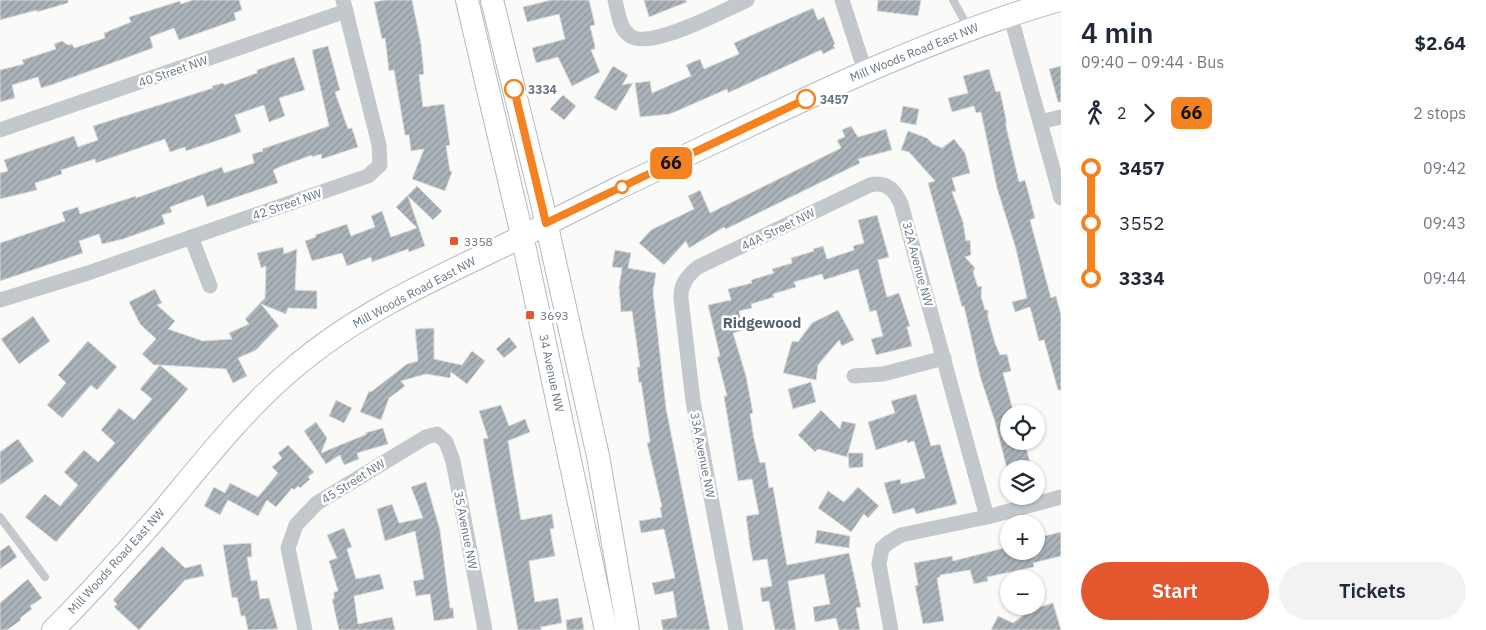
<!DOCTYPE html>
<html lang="en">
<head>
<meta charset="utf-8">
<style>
  body { margin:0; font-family:"IBM Plex Sans",sans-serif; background:#f2f2f3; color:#1f2937; height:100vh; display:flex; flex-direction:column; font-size:19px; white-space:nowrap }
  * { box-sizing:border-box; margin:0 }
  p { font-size:16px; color:#747a83 }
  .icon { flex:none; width:28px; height:28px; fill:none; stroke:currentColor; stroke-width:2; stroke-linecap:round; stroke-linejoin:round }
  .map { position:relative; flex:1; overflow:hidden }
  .drawer { display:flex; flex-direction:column; background:#fff; width:425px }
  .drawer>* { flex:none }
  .badge { padding:0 10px; border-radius:8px; font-size:18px; line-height:32px }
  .buttons { position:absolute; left:1000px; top:405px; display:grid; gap:10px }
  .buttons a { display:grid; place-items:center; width:45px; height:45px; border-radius:50%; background:#fff; box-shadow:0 1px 4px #0004; font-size:25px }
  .map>.badge { position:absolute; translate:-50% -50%; box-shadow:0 0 0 2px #fff }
  .legs { display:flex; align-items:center; gap:8px; height:55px; padding:0 20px; font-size:16px }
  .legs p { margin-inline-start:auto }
  .summary { display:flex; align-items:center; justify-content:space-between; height:85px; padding:0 20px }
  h1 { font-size:28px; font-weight:600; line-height:38px }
  .primary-button { display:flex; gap:10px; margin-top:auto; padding:10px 20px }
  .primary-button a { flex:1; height:58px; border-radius:30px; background:#e4572e; color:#fff; font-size:20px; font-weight:600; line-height:58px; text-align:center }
  .primary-button a+a { background:#f2f2f3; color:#1f2937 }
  ul { padding:0 20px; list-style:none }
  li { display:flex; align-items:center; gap:18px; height:55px; font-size:19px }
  li i { display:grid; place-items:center; width:8px; height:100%; margin:0 6px; background:currentColor }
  li i::after { content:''; width:12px; height:12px; margin:-6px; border:4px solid; border-radius:50%; background:#fff }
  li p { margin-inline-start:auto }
  li:first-child i { background:linear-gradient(#0000 50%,currentColor 0) }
  li:last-child i { background:linear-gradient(currentColor 50%,#0000 0) }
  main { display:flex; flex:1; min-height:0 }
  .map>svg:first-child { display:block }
</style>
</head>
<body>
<main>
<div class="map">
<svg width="1061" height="630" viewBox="0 0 1061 630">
  <defs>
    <pattern id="building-hatch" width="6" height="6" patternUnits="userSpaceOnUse" patternTransform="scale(1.25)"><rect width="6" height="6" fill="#aab3b9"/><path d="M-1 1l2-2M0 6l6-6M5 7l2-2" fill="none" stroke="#8e969c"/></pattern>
  </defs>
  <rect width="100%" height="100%" fill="#fafaf8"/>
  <g fill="url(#building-hatch)" stroke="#dcdcda">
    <path d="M0 0H68V3L37 12V10L0 20Z"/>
    <path d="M193 0H239L242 10 234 13 236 20 179 40 174 28 150 37 153 48 54 84 41 88 38 77 12 85 15 98 0 102V70L24 64 22 60 56 49 54 44 62 41 68 45 72 44 74 48 105 38 104 33 131 22 129 17 180 1 181 4Z"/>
    <path d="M385 0H412L421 44 424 74 419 75 423 107 444 104 450 145 446 146 450 171 452 172 445 191 412 179 424 149 411 151 409 135H405L394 70 389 71 385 38 382 39 374 2Z"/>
    <path d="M551 0H589L595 25 590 26 595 46V49L591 50 600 72 572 86 558 57 536 63 532 48 565 39 559 14 527 22 523 7Z"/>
    <path d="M644 0H686L687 2 649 17Z"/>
    <path d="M878 0H921L918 16 877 11Z"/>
    <path d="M813 8 818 20 824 17 835 44 833 45 835 48 823 54 821 50 728 93 727 89 670 114 640 117 635 83 650 81 652 93 691 76 686 65 700 59 704 69 739 54 734 43Z"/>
    <path d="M328 46 340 90 335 92 348 129 352 128 358 147 322 159 321 154 312 157V155L282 166 273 170 278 183 207 207 203 195 170 207 172 212 162 215 165 224 123 239 102 244 99 234 79 241 83 253 0 281V243L65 221 62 212 78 207 80 214 136 196V198L222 167 224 173 254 163 252 154 263 151 262 149 329 126 312 50Z"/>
    <path d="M294 57 305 90 279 98 285 116 269 122 264 105 235 115 241 132 216 141 186 151 185 147 170 152 165 139 96 163 95 159 61 170 62 174 35 183 37 190 0 199V173L8 171 4 160 74 136 78 147 98 140 93 126 213 88 212 86 223 83 224 85 257 73V70Z"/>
    <path d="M613 66 628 75 622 85 633 83 616 111 594 98Z"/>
    <path d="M1061 66V102H1058L1049 69Z"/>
    <path d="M989 69 996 92 1000 91 1006 119V126L1019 182 1025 180 1029 195 1035 218 1030 220 1051 298 1056 296 1061 315V390H1058L1044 340 1039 341 1030 307 1015 312 1012 302 1027 298 1016 249 997 188 981 112 976 113 974 106 952 112 948 98 968 93 963 76Z"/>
    <path d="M563 95 576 106 564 120 550 109Z"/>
    <path d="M903 106 919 109 916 125 900 122Z"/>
    <path d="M851 126 858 137 886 129 892 150 858 159 860 163 726 229 724 227 689 248 686 241 664 265 639 243 651 230 694 209 688 196 700 190 710 213 841 148 837 140 845 137 842 130Z"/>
    <path d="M908 131 927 138 933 144 942 148 954 139 965 153 970 173 952 178 956 191 952 192 963 222 966 241 970 240 971 255 965 257 975 268 973 272 978 287 982 286 981 296 985 310H988V318L995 343 1000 355 1007 354 1011 371 1003 373 1014 414H1009V441H1024L1032 469H1007L995 422 980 376 964 306 962 307 928 183 935 181 909 152 901 150Z"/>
    <path d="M417 186 442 211 433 220 408 196 425 246 409 252 408 249 372 262 371 257 347 266 342 253 312 261 305 241 316 237 315 235 347 224 351 236 375 227 371 216 382 211 391 237 417 228 396 207Z"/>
    <path d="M877 215 889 257 878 260 881 274 887 297 899 293 910 326 907 327 912 346 876 355 871 339 883 336 876 310 870 312 858 269 824 280 822 274 794 282 796 287 773 294 774 297 751 304 752 308 739 311 744 330 733 333 746 376 753 413 750 414 754 439 760 463 765 462 769 488 773 487 787 565 849 553 861 607 856 608 860 630H839L836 618 815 622 813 607 830 604 824 574 788 581 796 630H775L769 601 762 602 760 588 772 586 767 559 753 561 750 547 746 516 759 514 752 479 738 481 724 396H727L717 357 720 356 708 305 731 300 728 289 752 283 751 280 774 273 772 269 792 263 791 258 814 251 813 249 823 246 827 259 854 250 853 246 864 243 858 220Z"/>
    <path d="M283 247 284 254 297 249 295 290 317 291V309L288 308 286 314 261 304 279 326 256 350 238 358 247 376 233 383 226 369 160 365 188 389 56 542 25 517 45 494 60 506 78 485 64 472 84 450 98 462 115 443 101 430 119 408 134 420 152 399 140 389 160 365H154L142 354 156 339 140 324 129 302 155 289 162 303 157 305 175 321 168 329 203 341 232 339 229 333 249 324 245 319 265 298 266 266 261 268 257 253Z"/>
    <path d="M615 250 631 253 628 268 656 273 653 292 666 408 710 630H663L661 620 677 617 673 591 655 595 652 583 675 578 664 529 641 533 639 521 662 517 660 508 662 507 647 443 650 442 641 382 639 383 637 367H640L632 311 621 312 619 287 622 268 612 267Z"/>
    <path d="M838 310 854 340 842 346 839 340 818 365 816 380 783 373 792 341 798 342 812 323Z"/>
    <path d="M33 316 50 341 19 364 1 339Z"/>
    <path d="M434 328V359L462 365 472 351 485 361 467 384 451 372 450 378 426 374 401 381 405 386 389 398 381 420 360 412 369 391 371 392 407 364 418 361 415 329Z"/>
    <path d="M509 337 517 347 504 358 496 349Z"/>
    <path d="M88 341 117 367 97 390 91 385 62 418 47 405 66 383 58 375Z"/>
    <path d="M811 382 816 402 793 409 788 389Z"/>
    <path d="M916 394 931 446 940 444 957 504 916 514 914 508 893 514 884 483 900 479 901 484 925 478 914 441 907 443V440L876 450 868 422 895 413 891 401Z"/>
    <path d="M336 400 352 408 344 423 329 416Z"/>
    <path d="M501 405 509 426 525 419 530 432 508 441 521 520 552 514 554 528 550 529 555 556 529 561 535 602 558 598 562 623 541 627V630H518L483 439 488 438 479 411Z"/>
    <path d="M821 410 840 429 842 421 856 424 847 457 818 449 815 452 798 435Z"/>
    <path d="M316 422 327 438 321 453 367 434 365 433 383 428 388 444 357 453 359 459 344 465 340 455 326 464 304 431Z"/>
    <path d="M18 439 34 461 0 485V452Z"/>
    <path d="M288 445 314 472 308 477 310 479 300 488 298 486 294 490 292 488 276 507 267 500 258 516 228 500 220 515 204 506 214 487 225 493 230 483 258 497 278 473 272 467 282 458 278 453Z"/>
    <path d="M848 453H863V467L849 468Z"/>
    <path d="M426 482 440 530 450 608H453L454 618 434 621 430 594 416 596 413 581 424 579 415 531 385 541 377 509 392 504 399 523 423 518 411 487Z"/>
    <path d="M858 487 879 506 868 518 864 514 851 532 818 508 828 491 844 502Z"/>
    <path d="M344 528 352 547 347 549 356 579 380 574 384 589 354 596 358 624 392 617 395 630H339L332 599H334V592L338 591 329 561 337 558 327 535Z"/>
    <path d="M817 530 850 536 849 548 815 543Z"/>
    <path d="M1061 532V556L1033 563 1034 567 987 577 988 581 974 584 970 570 940 575V577L937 578 944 621 923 624 915 586 918 585 914 563 952 556 953 561 1004 548V551H1036V538Z"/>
    <path d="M251 543 252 557H247L251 581 257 580 260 599 269 598 278 629 248 630 245 616H241L237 597 232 598 223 545Z"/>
    <path d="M9 545 17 557 0 569V551Z"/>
    <path d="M162 546 185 568 201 564 204 576 185 580 139 630 114 607 117 604 113 600Z"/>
    <path d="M28 579 42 598 30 606 32 609 20 618 21 620 7 630H0V603Z"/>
    <path d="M1053 603 1061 630H991L998 616 1013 623 1030 610Z"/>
    <path d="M582 617 584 630H567L566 620Z"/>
  </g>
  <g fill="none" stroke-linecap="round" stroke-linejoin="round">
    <g stroke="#b3babf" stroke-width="24">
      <g id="secondary">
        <path d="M467 0 522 235 606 630"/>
        <path d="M492 0 541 199 598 456 628 630"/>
        <path d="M53 630C90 593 125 554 160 514 201 465 241 413 290 371 352 317 425 283 499 248 539 228 578 208 618 188 763 120 905 45 1059 0"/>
      </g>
    </g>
    <g stroke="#c3c8cc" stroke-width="8">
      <path d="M953 0 969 29"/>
      <path d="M0 517 45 577"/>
    </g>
    <g stroke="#c3c8cc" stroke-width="15">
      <path d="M615 0C618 11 619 28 629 35 648 52 724 10 747 0"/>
      <path d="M842 0 865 71"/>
      <path d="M1010 14 1061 198"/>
      <path d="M1040 122 1061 117"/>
      <path d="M0 130 346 11"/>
      <path d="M191 237 210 286"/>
      <path d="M0 300 88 273 368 176 380 165 379 145 343 0"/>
      <path d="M854 376 883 374 944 358"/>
      <path d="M305 630 288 548 296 525 317 503 426 437 437 434 446 442 453 461 485 630"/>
      <path d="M736 630 693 401 681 299C680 285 687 276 698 267L870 185C886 181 895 190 901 204L987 517"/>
      <path d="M891 630 879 564 882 548 888 543 901 535 987 517 1061 497"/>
    </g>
    <use href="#secondary" stroke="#fff" stroke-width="22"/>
  </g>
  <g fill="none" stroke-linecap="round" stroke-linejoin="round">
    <g stroke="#fff" stroke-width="11">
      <path id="line-1" d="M514 89 546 223 806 99"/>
    </g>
    <use href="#line-1" stroke="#f58220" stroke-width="8"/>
  </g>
  <g fill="#fff" stroke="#f58220" stroke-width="2.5">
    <circle cx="514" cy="89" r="9"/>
    <circle cx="806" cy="99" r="9"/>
    <circle cx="622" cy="187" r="6"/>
  </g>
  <g fill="#e4572e" stroke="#fff" stroke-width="2">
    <rect x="449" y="236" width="10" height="10" rx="2.5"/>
    <rect x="525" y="310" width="10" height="10" rx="2.5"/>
  </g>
  <g text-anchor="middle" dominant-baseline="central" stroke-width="5" stroke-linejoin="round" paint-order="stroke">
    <g font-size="12" fill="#657683" stroke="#fff">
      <text transform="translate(914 52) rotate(-22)">Mill Woods Road East NW</text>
      <text transform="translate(173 71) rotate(-19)">40 Street NW</text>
      <text transform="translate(287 204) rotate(-19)">42 Street NW</text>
      <text transform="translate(778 229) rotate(-26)">44A Street NW</text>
      <text transform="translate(918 264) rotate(75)">32A Avenue NW</text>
      <text transform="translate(414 292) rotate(-28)">Mill Woods Road East NW</text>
      <text transform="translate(552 373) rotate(78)">34 Avenue NW</text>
      <text transform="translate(703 455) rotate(79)">33A Avenue NW</text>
      <text transform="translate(353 481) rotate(-32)">45 Street NW</text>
      <text transform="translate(466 530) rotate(79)">35 Avenue NW</text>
      <text transform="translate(116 561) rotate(-48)">Mill Woods Road East NW</text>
    </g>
    <g font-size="12" font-weight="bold" fill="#657683" stroke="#fff" text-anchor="start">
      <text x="528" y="89">3334</text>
      <text x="820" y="99">3457</text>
    </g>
    <g font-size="12" fill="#657683" stroke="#fff" text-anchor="start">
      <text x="464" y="241">3358</text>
      <text x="540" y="315">3693</text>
    </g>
    <g font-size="15" font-weight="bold" fill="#57646e" stroke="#fff">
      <text x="762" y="322">Ridgewood</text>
    </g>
  </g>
</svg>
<div class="buttons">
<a><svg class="icon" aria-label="locate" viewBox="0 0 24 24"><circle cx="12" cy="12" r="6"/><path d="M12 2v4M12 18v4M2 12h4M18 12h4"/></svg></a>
<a><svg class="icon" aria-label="layers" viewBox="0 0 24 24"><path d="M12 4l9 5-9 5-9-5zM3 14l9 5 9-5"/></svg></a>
<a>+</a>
<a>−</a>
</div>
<b class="badge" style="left:671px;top:163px;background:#f58220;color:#111">66</b>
</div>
<section class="drawer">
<div class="summary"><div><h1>4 min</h1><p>09:40 – 09:44 · Bus</p></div><b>$2.64</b></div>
<div class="legs"><svg class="icon" aria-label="walk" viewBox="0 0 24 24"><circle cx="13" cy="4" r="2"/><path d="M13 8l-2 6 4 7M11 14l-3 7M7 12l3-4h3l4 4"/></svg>2<svg class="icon" aria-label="forward" viewBox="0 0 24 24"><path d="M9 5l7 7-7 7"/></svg><b class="badge" style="background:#f58220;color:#111">66</b><p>2 stops</p></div>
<ul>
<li><i style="color:#f58220"></i><b>3457</b><p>09:42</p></li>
<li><i style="color:#f58220"></i><span>3552</span><p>09:43</p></li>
<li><i style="color:#f58220"></i><b>3334</b><p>09:44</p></li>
</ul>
<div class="primary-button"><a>Start</a><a>Tickets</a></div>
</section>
</main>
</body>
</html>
